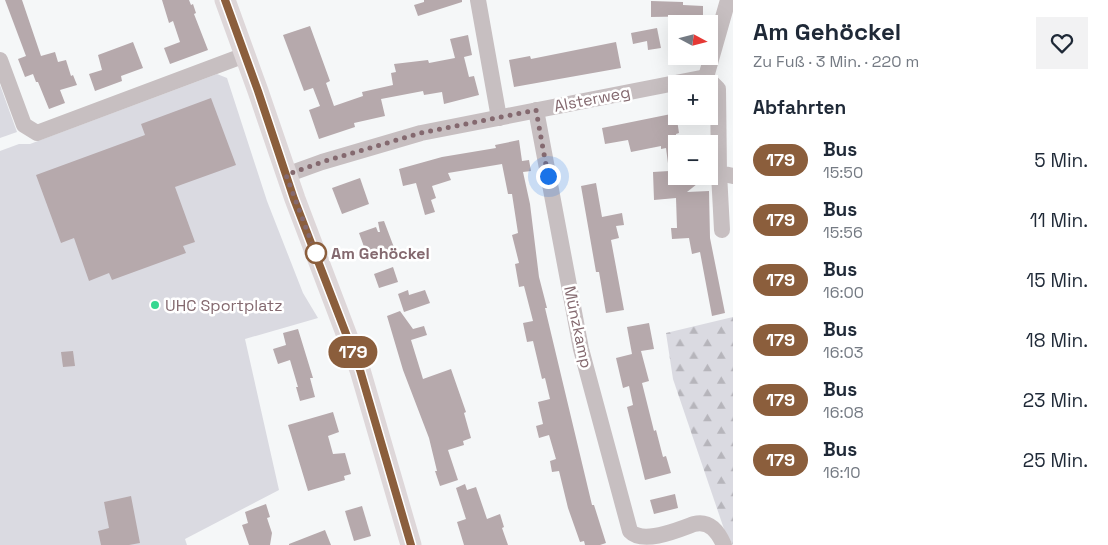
<!DOCTYPE html>
<html lang="de">
<head>
<meta charset="utf-8">
<style>
  body { margin:0; font-family:"Space Grotesk",sans-serif; background:#f2f2f3; color:#1f2937; height:100vh; display:flex; flex-direction:column; font-size:19px; white-space:nowrap }
  * { box-sizing:border-box; margin:0 }
  p { font-size:16px; color:#747a83 }
  .icon { flex:none; width:28px; height:28px; fill:none; stroke:currentColor; stroke-width:2; stroke-linecap:round; stroke-linejoin:round }
  .map { position:relative; flex:1; overflow:hidden }
  .side { display:flex; flex-direction:column; background:#fff; width:375px }
  .side>* { flex:none }
  .badge { padding:0 10px; border-radius:16px; font-size:18px; line-height:32px }
  .needle { width:32px; rotate:97deg }
  .tools { position:absolute; left:668px; top:15px; display:grid; gap:10px }
  .tools a { display:grid; place-items:center; width:50px; height:50px; border-radius:0px; background:#fff; box-shadow:0 5px 20px #0002; font-size:25px }
  .you { position:absolute; width:25px; height:25px; margin:-12px; border:4px solid #fff; border-radius:50%; background:#1a73e8; box-shadow:0 0 0 8px #1a73e833 }
  .map>.badge { position:absolute; translate:-50% -50%; box-shadow:0 0 0 2px #fff }
  h2 { padding:0 20px; font-size:19px; line-height:45px }
  .round { display:grid; place-items:center; flex:none; width:52px; height:52px; border-radius:0px; background:#f2f2f3 }
  .headline { display:flex; align-items:center; justify-content:space-between; height:85px; padding:0 20px }
  h1 { font-size:24px; font-weight:700; line-height:38px }
  ul { padding:0; list-style:none }
  li { display:flex; align-items:center; gap:15px; height:60px; padding:0 20px }
  li div { flex:1 }
  li b { display:block; font-size:19px }
  li em { font-style:normal }
  li .badge { min-width:55px; font-weight:700; text-align:center }
  main { display:flex; flex:1; min-height:0 }
  .map>svg:first-child { display:block }
</style>
</head>
<body>
<main>
<div class="map">
<svg width="733" height="545" viewBox="0 0 733 545">
  <defs>
    <pattern id="forest-firs" width="22" height="20" patternUnits="userSpaceOnUse" patternTransform="scale(1.25)"><rect width="22" height="20" fill="#dadae1"/><path d="M5 1l3.5 6h-7zM16 11l3.5 6h-7z" fill="#b6b5bb"/></pattern>
  </defs>
  <rect width="100%" height="100%" fill="#f5f7f8"/>
  <path fill="url(#forest-firs)" d="M733 317V545L725 532 673 379 666 333Z"/>
  <g fill="#dadae1">
    <path d="M217 74 227 78 267 201 303 293 318 318 245 339 279 490 185 539 187 545H0V151L19 144H30Z"/>
    <path d="M0 85 17 132 0 138Z"/>
  </g>
  <g fill="#b6a9ac">
    <path d="M5 0H22L41 56 55 52 58 62 66 60 71 76 73 75 77 85 60 90 65 103 49 109 38 82H36L33 74 25 77 18 59 26 56Z"/>
    <path d="M162 0H189L191 5 193 4 196 13 194 14 208 50 170 64 164 48 180 42 173 21 169 23Z"/>
    <path d="M424 0H462V2L418 16 414 5 424 2Z"/>
    <path d="M651 1 683 2V5L703 6V16L651 17Z"/>
    <path d="M310 26 330 81 326 83 334 106 363 96 362 92 393 85 391 73 396 72 394 64 428 60 429 63 455 58 450 39 468 35 472 55 464 57 469 77 474 76 479 95 444 104 442 92 424 95 423 91 381 99 385 116 354 123 355 127 319 139 309 110 320 106 313 88 304 91 283 35Z"/>
    <path d="M657 28 661 48 648 50 647 41 633 44 631 33Z"/>
    <path d="M133 42 143 68 121 76 122 81 95 91 89 74 102 70 98 55Z"/>
    <path d="M616 42 621 68 514 87 509 60 530 56 531 59Z"/>
    <path d="M211 98 236 165 175 187 195 242 183 246 186 253 112 280 109 273 89 281 74 238 61 243 36 175 145 135 141 124Z"/>
    <path d="M676 113 679 133 676 134V176H707L687 192 709 191 710 238 725 313 712 316 700 252 692 254 689 238 672 239 671 228H677L676 198 654 200 653 172 669 171 666 148 661 149V146L631 152 628 140 605 144 602 128Z"/>
    <path d="M519 140 522 161 529 160 531 171 523 172 530 204 539 277 547 308H545L592 505H594L606 543 600 545H585L584 541 580 542 568 508 559 471 552 472 550 461 556 459 549 435 539 438 536 426 543 424 538 402 550 399 545 378 542 379 533 341 527 342 523 323 533 321 524 286 519 287 515 264 519 263 512 235 518 233 512 194H508L502 164 448 173 451 180 432 186 436 198 431 200 435 212 425 215 416 183 403 186 399 169 442 157 496 148 495 145Z"/>
    <path d="M360 178 369 204 342 214 332 188Z"/>
    <path d="M596 183 602 217 622 213 624 225 616 226 619 238 611 240 624 310 606 313 599 272H596L581 186Z"/>
    <path d="M384 221 398 258 387 261 384 249 367 255 359 233 376 227 378 232H380L378 222Z"/>
    <path d="M393 267 398 282 379 288 374 274Z"/>
    <path d="M408 290 409 295 425 290 430 303 404 312 398 294Z"/>
    <path d="M400 311 413 329 424 326 427 335 411 340 423 379 451 369 466 412 464 413 471 438 463 441 464 445 448 450 458 480 440 486 435 471H437L429 438 403 370 387 316Z"/>
    <path d="M649 323 654 349 641 351 649 381 642 383 654 431 656 430 663 457 666 456 671 473 645 480 627 407 633 405 629 386 623 388 616 358 632 354 627 327Z"/>
    <path d="M298 329 313 378H310L315 397 300 401 296 387H298L290 360 278 364 273 349 286 345 283 333Z"/>
    <path d="M73 351 75 366 63 367 61 352Z"/>
    <path d="M333 412 339 432 328 436 333 454 345 453 351 474 344 476 345 480 308 491 288 425Z"/>
    <path d="M465 484 467 490 476 487 487 519 500 514 504 527 502 528 508 545H464L457 522 466 519 456 488Z"/>
    <path d="M675 494 678 508 654 514 650 500Z"/>
    <path d="M131 496 140 543 129 545H101L98 531 109 528 104 502Z"/>
    <path d="M266 504 270 517 267 518 272 533 270 545H249L242 525 248 523 245 512Z"/>
    <path d="M362 506 371 536 354 541 345 511Z"/>
    <path d="M325 530 331 545H289V544Z"/>
  </g>
  <g fill="none" stroke-linecap="round" stroke-linejoin="round">
    <g stroke="#c7bfc1" stroke-width="16">
      <path d="M478 0 499 118"/>
      <path d="M0 60 24 125 37 133 245 55"/>
      <path d="M706 77 718 89 719 173 733 176"/>
      <path d="M706 77 728 0"/>
      <path d="M536 110 581 349 630 531C643 545 678 530 694 524 710 520 718 532 724 545"/>
      <path d="M719 173 722 230"/>
      <path d="M286 175 322 162 421 133 706 77"/>
    </g>
    <path stroke="#ded7d9" stroke-width="21" d="M225 0 258 91 295 199 360 370 411 545"/>
  </g>
  <g fill="none" stroke-linecap="round" stroke-linejoin="round">
    <g stroke="#fff" stroke-width="11">
      <path id="line" d="M225 0 258 91 294 199 360 370 411 545"/>
    </g>
    <use href="#line" stroke="#8b5e3c" stroke-width="8"/>
    <path stroke="#84696f" stroke-width="5" stroke-dasharray="0 9" d="M316 253 317 257 286 175 322 162 421 133 536 110 548 176"/>
  </g>
  <circle fill="#fff" stroke="#8b5e3c" stroke-width="2.5" cx="316" cy="253" r="10"/>
  <circle fill="#36d791" stroke="#fff" stroke-width="2" cx="155" cy="305" r="5"/>
  <g text-anchor="middle" dominant-baseline="central" stroke-width="5" stroke-linejoin="round" paint-order="stroke">
    <g font-size="16" fill="#84696f" stroke="#fff">
      <text transform="translate(592 99) rotate(-11)">Alsterweg</text>
      <text transform="translate(578 327) rotate(78)">Münzkamp</text>
    </g>
    <g font-size="16" font-weight="bold" fill="#84696f" stroke="#fff" text-anchor="start">
      <text x="331" y="253">Am Gehöckel</text>
    </g>
    <g font-size="16" fill="#84696f" stroke="#fff" text-anchor="start">
      <text x="165" y="305">UHC Sportplatz</text>
    </g>
  </g>
</svg>
<div class="tools">
<a><svg class="needle" viewBox="-14 -14 28 28"><path d="M0-13l5 13h-10z" fill="#e53935"/><path d="M0 13l5-13h-10z" fill="#747a83"/></svg></a>
<a>+</a>
<a>−</a>
</div>
<div class="you" style="left:548px;top:176px"></div>
<b class="badge" style="left:353px;top:352px;background:#8b5e3c;color:#fff">179</b>
</div>
<section class="side">
<div class="headline"><div><h1>Am Gehöckel</h1><p>Zu Fuß · 3 Min. · 220 m</p></div><a class="round"><svg class="icon" aria-label="heart" viewBox="0 0 24 24"><path d="M12 20l-8-8c-3-5 5-10 8-4 3-6 11-1 8 4z"/></svg></a></div>
<h2>Abfahrten</h2>
<ul>
<li><span class="badge" style="background:#8b5e3c;color:#fff">179</span><div><b>Bus</b><p>15:50</p></div><em>5 Min.</em></li>
<li><span class="badge" style="background:#8b5e3c;color:#fff">179</span><div><b>Bus</b><p>15:56</p></div><em>11 Min.</em></li>
<li><span class="badge" style="background:#8b5e3c;color:#fff">179</span><div><b>Bus</b><p>16:00</p></div><em>15 Min.</em></li>
<li><span class="badge" style="background:#8b5e3c;color:#fff">179</span><div><b>Bus</b><p>16:03</p></div><em>18 Min.</em></li>
<li><span class="badge" style="background:#8b5e3c;color:#fff">179</span><div><b>Bus</b><p>16:08</p></div><em>23 Min.</em></li>
<li><span class="badge" style="background:#8b5e3c;color:#fff">179</span><div><b>Bus</b><p>16:10</p></div><em>25 Min.</em></li>
</ul>
</section>
</main>
</body>
</html>
